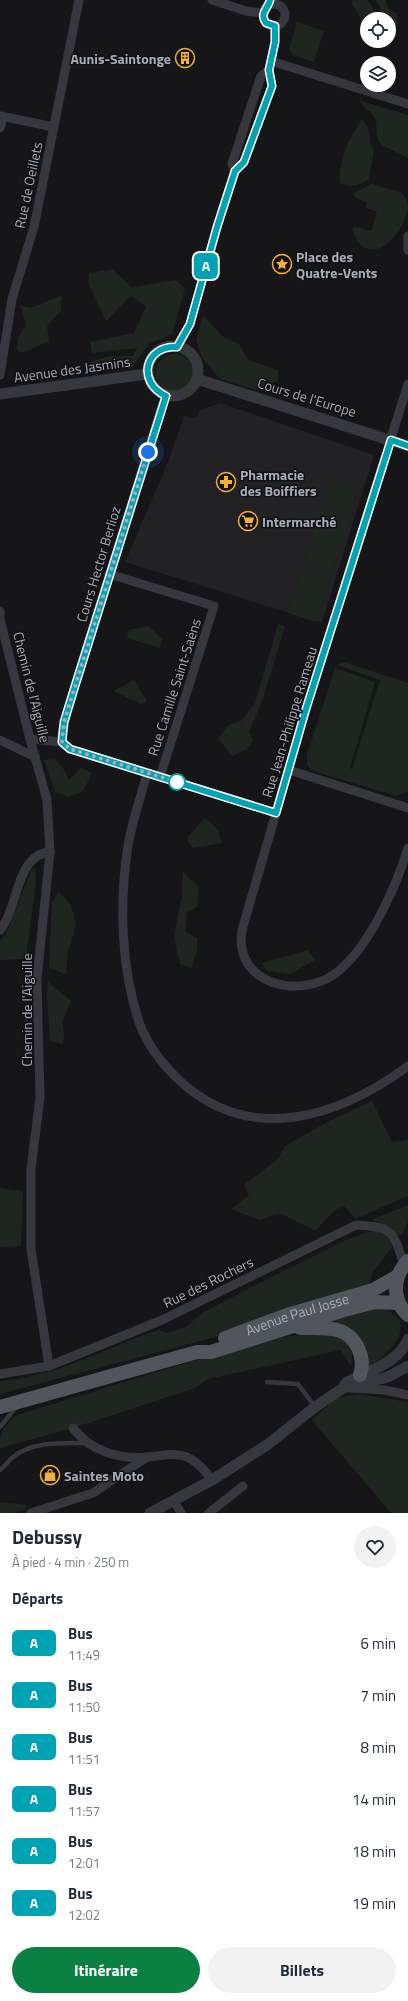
<!DOCTYPE html>
<html lang="fr">
<head>
<meta charset="utf-8">
<style>
  body { margin:0; font-family:"Titillium Web",sans-serif; background:#f2f2f3; color:#1f2937; height:100vh; display:flex; flex-direction:column; font-size:15px; white-space:nowrap }
  * { box-sizing:border-box; margin:0 }
  p { font-size:13px; color:#747a83 }
  .icon { flex:none; width:22px; height:22px; fill:none; stroke:currentColor; stroke-width:2; stroke-linecap:round; stroke-linejoin:round }
  .map { position:relative; height:1513px; overflow:hidden }
  .side { display:flex; flex-direction:column; background:#fff; flex:1 }
  .side>* { flex:none }
  .badge { padding:0 8px; border-radius:6px; font-size:14px; line-height:26px }
  .tools { position:absolute; left:360px; top:12px; display:grid; gap:8px }
  .tools a { display:grid; place-items:center; width:36px; height:36px; border-radius:50%; background:#fff; box-shadow:0 4px 16px #0002; font-size:20px }
  .you { position:absolute; width:20px; height:20px; margin:-10px; border:3px solid #fff; border-radius:50%; background:#1a73e8; box-shadow:0 0 0 6px #1a73e833 }
  .map>.badge { position:absolute; translate:-50% -50%; box-shadow:0 0 0 2px #fff }
  h2 { padding:0 12px; font-size:15px; line-height:36px }
  .round { display:grid; place-items:center; flex:none; width:42px; height:42px; border-radius:21px; background:#f2f2f3 }
  .head { display:flex; align-items:center; justify-content:space-between; height:68px; padding:0 12px }
  h1 { font-size:19px; font-weight:700; line-height:30px }
  .primary-button { display:flex; gap:8px; margin-top:auto; padding:8px 12px }
  .primary-button a { flex:1; height:46px; border-radius:24px; background:#0b8043; color:#fff; font-size:16px; font-weight:700; line-height:46px; text-align:center }
  .primary-button a+a { background:#f2f2f3; color:#1f2937 }
  ul { padding:0; list-style:none }
  li { display:flex; align-items:center; gap:12px; height:52px; padding:0 12px }
  li div { flex:1 }
  li b { display:block; font-size:15px }
  li em { font-style:normal }
  li .badge { min-width:44px; font-weight:700; text-align:center }
  .map>svg:first-child { display:block }
</style>
</head>
<body>
<div class="map">
<svg width="408" height="1513" viewBox="0 0 408 1513">
  <rect width="100%" height="100%" fill="#161618"/>
  <path fill="#222225" d="M221 403 374 455 322 623 125 562 168 462 184 416 196 418 200 410Z"/>
  <g fill="#1e261f">
    <path d="M353 0H368L379 19H367V31L351 2Z"/>
    <path d="M376 0H386C388 7 389 11 397 13L398 25 389 23V19H385Z"/>
    <path d="M297 22 324 31 314 62 293 55 289 49Z"/>
    <path d="M358 100 408 115V158C404 155 382 146 381 144 373 135 379 126 375 118 373 114 362 105 358 100Z"/>
    <path d="M362 119 368 127 370 142 374 151 369 179C358 186 353 188 340 183 338 160 350 137 362 119Z"/>
    <path d="M372 184 402 193C404 196 407 200 408 204 408 226 380 265 359 243 356 240 354 233 352 229L354 226 371 231 377 212 366 208 367 203 355 197 354 193Z"/>
    <path d="M112 269 132 287 176 280 185 289 172 334 149 344 132 367 93 372 92 361 111 356H133L137 348 92 353 90 342 134 333 146 306 130 296 106 321 88 283 89 273Z"/>
    <path d="M62 295 61 311 47 326 49 341 22 353 16 349 19 336 26 326 21 305 31 308Z"/>
    <path d="M203 315 222 336 239 344 248 360 278 370V381L256 390 220 379 202 357 196 340Z"/>
    <circle cx="174" cy="373" r="19"/>
    <path d="M332 479 358 489 315 622 289 613Z"/>
    <path d="M278 624 285 627 261 704 249 731 253 740 247 749 232 756 218 738 230 724 241 721 255 703Z"/>
    <path d="M149 626 162 639 160 648 127 638 129 630Z"/>
    <path d="M344 662 408 683V791L397 796 312 771 307 764V755L335 668 375 682 350 768 338 764 352 769 380 680 337 665Z"/>
    <path d="M134 680 147 701 141 704 113 691Z"/>
    <path d="M55 759 64 770 69 780 81 768 92 773 83 791 69 797 55 792 44 760Z"/>
    <path d="M205 818 218 830 222 843 192 848 187 838Z"/>
    <path d="M35 867 36 881 26 959 0 960V941L6 934 31 871Z"/>
    <path d="M183 872 199 887 197 907 187 912 185 931 197 938V949L192 968 180 964 174 936 182 896Z"/>
    <path d="M59 892 71 905 76 925 68 951 66 975 49 967 52 903Z"/>
    <path d="M308 950 315 960 290 974 267 971 262 963Z"/>
    <path d="M48 982 71 1001 62 1022 64 1033 63 1044 50 1041 47 995Z"/>
    <path d="M372 1101 392 1142 408 1140V1196L355 1219 344 1206 335 1210 315 1231 280 1213 260 1220 231 1209 249 1195 244 1185 278 1159 285 1146 333 1119Z"/>
    <path d="M0 1188 23 1191 21 1246 0 1247Z"/>
    <path d="M408 1205V1221L403 1234 397 1236 381 1223 371 1220Z"/>
    <path d="M378 1231 386 1235 393 1246 373 1272 368 1287 257 1320 215 1337 0 1394V1381C52 1377 101 1351 149 1333L159 1330 167 1333 187 1326 202 1313 267 1279 348 1239 368 1232Z"/>
    <path d="M368 1308C373 1308 381 1307 386 1309 391 1311 395 1316 399 1319 408 1337 380 1361 367 1367L363 1347 313 1324Z"/>
    <path d="M318 1334C338 1336 357 1341 351 1366L341 1350 208 1379 195 1388 73 1428 0 1448C0 1430 4 1426 17 1415L232 1349 280 1337Z"/>
    <path d="M359 1394 408 1402V1513H391L312 1420 336 1398Z"/>
    <path d="M0 1502 26 1505 27 1509 13 1513H0Z"/>
  </g>
  <g fill="none" stroke-linecap="round" stroke-linejoin="round">
    <g stroke="#37383d" stroke-width="4.5">
      <path d="M267 1382 298 1384 315 1407"/>
      <path d="M0 1427 16 1407"/>
      <path d="M0 1470C5 1467 8 1461 13 1457 33 1441 62 1443 86 1443"/>
    </g>
    <g stroke="#37383d" stroke-width="9">
      <path d="M212 0 246 11 263 13"/>
      <circle cx="274" cy="15" r="11"/>
      <path d="M271 61 408 104"/>
      <path d="M0 116 54 127"/>
      <path d="M0 128 3 118"/>
      <path d="M235 171 232 164 261 76 269 70"/>
      <path d="M408 236V250"/>
      <path d="M177 347 190 324 217 227 235 171 244 162 272 86 269 70 275 42V26"/>
      <path d="M0 375 12 299 34 227 79 0"/>
      <path d="M408 384 305 713 242 930C233 985 300 1000 336 973 369 948 396 887 408 848"/>
      <path d="M109 574 214 606 160 777"/>
      <path d="M0 611V619L30 739 47 800 50 852 37 978 40 1097 31 1169V1249L49 1366"/>
      <path d="M30 739 62 742"/>
      <path d="M0 740 35 757"/>
      <path d="M62 742V732L75 686 165 396"/>
      <path d="M62 742 70 749 80 752 276 813"/>
      <path d="M289 770 408 808"/>
      <path d="M147 773C141 797 132 821 128 846 119 903 121 967 139 1022 147 1045 163 1065 180 1081 251 1146 339 1117 408 1066"/>
      <path d="M0 930C19 908 15 855 50 852"/>
      <path d="M0 1374 49 1366 162 1320 356 1225C393 1227 393 1231 404 1265"/>
      <path d="M350 1388 385 1390 408 1395"/>
      <path d="M73 1428C90 1451 120 1460 148 1457 162 1456 173 1452 187 1457 198 1462 205 1471 212 1480"/>
      <path d="M174 1501 181 1513"/>
      <path d="M31 1513 93 1493 147 1457"/>
      <path d="M209 1513 243 1486"/>
    </g>
    <g stroke="#37383d" stroke-width="11">
      <circle cx="173" cy="371" r="25"/>
      <path d="M197 379 408 446"/>
      <path d="M0 394 147 374"/>
      <path d="M347 1387 388 1377 408 1366"/>
      <path d="M150 1513 212 1480 267 1445 315 1407 343 1388 347 1382C367 1372 400 1362 408 1339"/>
    </g>
    <g stroke="#53555c" stroke-width="14">
      <path d="M408 1261C392 1277 392 1300 408 1315"/>
      <path d="M300 1328C312 1328 325 1327 337 1330 356 1335 366 1357 360 1375"/>
      <path id="s1" d="M225 1338 287 1315 373 1290 398 1276"/>
      <path d="M0 1407 197 1352H211L344 1310 375 1302 398 1303"/>
    </g>
  </g>
  <g fill="none" stroke-linecap="round" stroke-linejoin="round">
    <g stroke="#fff" stroke-width="9">
      <path id="line" d="M270 0C268 9 259 13 266 23L275 26V42L269 70 272 86 244 162 235 171 217 227 190 324 177 347C145 345 136 382 166 396L75 686 64 722 62 742 70 749 80 752 276 813 305 712 391 440 408 446"/>
    </g>
    <use href="#line" stroke="#00a3b4" stroke-width="6"/>
    <path stroke="#a8adb8" stroke-width="4" stroke-dasharray="0 7.2" d="M148 452 64 722 62 742 70 749 80 752 177 782"/>
  </g>
  <defs>
    <g id="building-ring" transform="scale(1)"><circle r="9.5" fill="#111113" stroke="#f2b134" stroke-width="1.5"/><path d="M-4-6H4V6H1V3H-1V6H-4ZM-2.5-4.3h1.7v1.8h-1.7ZM.8-4.3h1.7v1.8H.8ZM-2.5-1h1.7V.8h-1.7ZM.8-1h1.7V.8H.8Z" fill="#f2b134"/></g>
    <g id="sight-ring" transform="scale(1)"><circle r="9.5" fill="#111113" stroke="#f2b134" stroke-width="1.5"/><path d="M0-6L1.8-2.2L6-1.7L2.9 1.2L3.7 5.4L0 3.3L-3.7 5.4L-2.9 1.2L-6-1.7L-1.8-2.2Z" fill="#f2b134"/></g>
    <g id="pharmacy-ring" transform="scale(1)"><circle r="9.5" fill="#111113" stroke="#f2b134" stroke-width="1.5"/><path d="M-2-6h4v4h4v4h-4v4h-4v-4h-4v-4h4Z" fill="#f2b134"/></g>
    <g id="supermarket-ring" transform="scale(1)"><circle r="9.5" fill="#111113" stroke="#f2b134" stroke-width="1.5"/><path d="M-6-5.5h2.5l.6 2H6L4.5 2H-2.5L-4.4-4H-6ZM-1.5 3.2a1.3 1.3 0 1 0 .1 0ZM3 3.2a1.3 1.3 0 1 0 .1 0Z" fill="#f2b134"/></g>
    <g id="shop-ring" transform="scale(1)"><circle r="9.5" fill="#111113" stroke="#f2b134" stroke-width="1.5"/><path d="M-5-2.5h2.3a2.7 3.5 0 0 1 5.4 0H5L5.5 6h-11ZM-1.5-2.5h3a1.5 2.3 0 0 0-3 0Z" fill="#f2b134"/></g>
  </defs>
  <g fill-rule="evenodd">
    <use href="#building-ring" x="185" y="58"/>
    <use href="#sight-ring" x="282" y="264"/>
    <use href="#pharmacy-ring" x="226" y="482"/>
    <use href="#supermarket-ring" x="248" y="521"/>
    <use href="#shop-ring" x="50" y="1475"/>
  </g>
  <circle fill="#fff" stroke="#00a3b4" stroke-width="2" cx="177" cy="782" r="8"/>
  <g text-anchor="middle" dominant-baseline="central" stroke-width="3" stroke-linejoin="round" paint-order="stroke">
    <g font-size="14" font-weight="bold" fill="#a8adb8" stroke="#111113" text-anchor="start">
      <text x="171" y="58" text-anchor="end">Aunis-Saintonge</text>
      <text x="296" y="256">Place des<tspan x="296" dy="16">Quatre-Vents</tspan></text>
      <text x="240" y="474">Pharmacie<tspan x="240" dy="16">des Boiffiers</tspan></text>
      <text x="262" y="521">Intermarché</text>
      <text x="64" y="1475">Saintes Moto</text>
    </g>
    <g font-size="14" fill="#a8adb8" stroke="#111113">
      <text transform="translate(28 185) rotate(-78)">Rue de Oeillets</text>
      <text transform="translate(72 369) rotate(-8)">Avenue des Jasmins</text>
      <text transform="translate(307 397) rotate(17)">Cours de l'Europe</text>
      <text transform="translate(98 564) rotate(-73)">Cours Hector Berlioz</text>
      <text transform="translate(32 687) rotate(76)">Chemin de l'Aiguille</text>
      <text transform="translate(174 687) rotate(-72)">Rue Camille Saint-Saëns</text>
      <text transform="translate(289 722) rotate(-73)">Rue Jean-Philippe Rameau</text>
      <text transform="translate(26 1010) rotate(-90)">Chemin de l'Aiguille</text>
      <text transform="translate(208 1282) rotate(-26)">Rue des Rochers</text>
      <text stroke="none"><textPath href="#s1" startOffset="76">Avenue Paul Josse</textPath></text>
    </g>
  </g>
</svg>
<div class="tools">
<a><svg class="icon" aria-label="locate" viewBox="0 0 24 24"><circle cx="12" cy="12" r="6"/><path d="M12 2v4M12 18v4M2 12h4M18 12h4"/></svg></a>
<a><svg class="icon" aria-label="layers" viewBox="0 0 24 24"><path d="M12 4l9 5-9 5-9-5zM3 14l9 5 9-5"/></svg></a>
</div>
<div class="you" style="left:148px;top:452px"></div>
<b class="badge" style="left:206px;top:266px;background:#00a3b4;color:#fff">A</b>
</div>
<section class="side">
<div class="head"><div><h1>Debussy</h1><p>À pied · 4 min · 250 m</p></div><a class="round"><svg class="icon" aria-label="heart" viewBox="0 0 24 24"><path d="M12 20l-8-8c-3-5 5-10 8-4 3-6 11-1 8 4z"/></svg></a></div>
<h2>Départs</h2>
<ul>
<li><span class="badge" style="background:#00a3b4;color:#fff">A</span><div><b>Bus</b><p>11:49</p></div><em>6 min</em></li>
<li><span class="badge" style="background:#00a3b4;color:#fff">A</span><div><b>Bus</b><p>11:50</p></div><em>7 min</em></li>
<li><span class="badge" style="background:#00a3b4;color:#fff">A</span><div><b>Bus</b><p>11:51</p></div><em>8 min</em></li>
<li><span class="badge" style="background:#00a3b4;color:#fff">A</span><div><b>Bus</b><p>11:57</p></div><em>14 min</em></li>
<li><span class="badge" style="background:#00a3b4;color:#fff">A</span><div><b>Bus</b><p>12:01</p></div><em>18 min</em></li>
<li><span class="badge" style="background:#00a3b4;color:#fff">A</span><div><b>Bus</b><p>12:02</p></div><em>19 min</em></li>
</ul>
<div class="primary-button"><a>Itinéraire</a><a>Billets</a></div>
</section>
</body>
</html>
